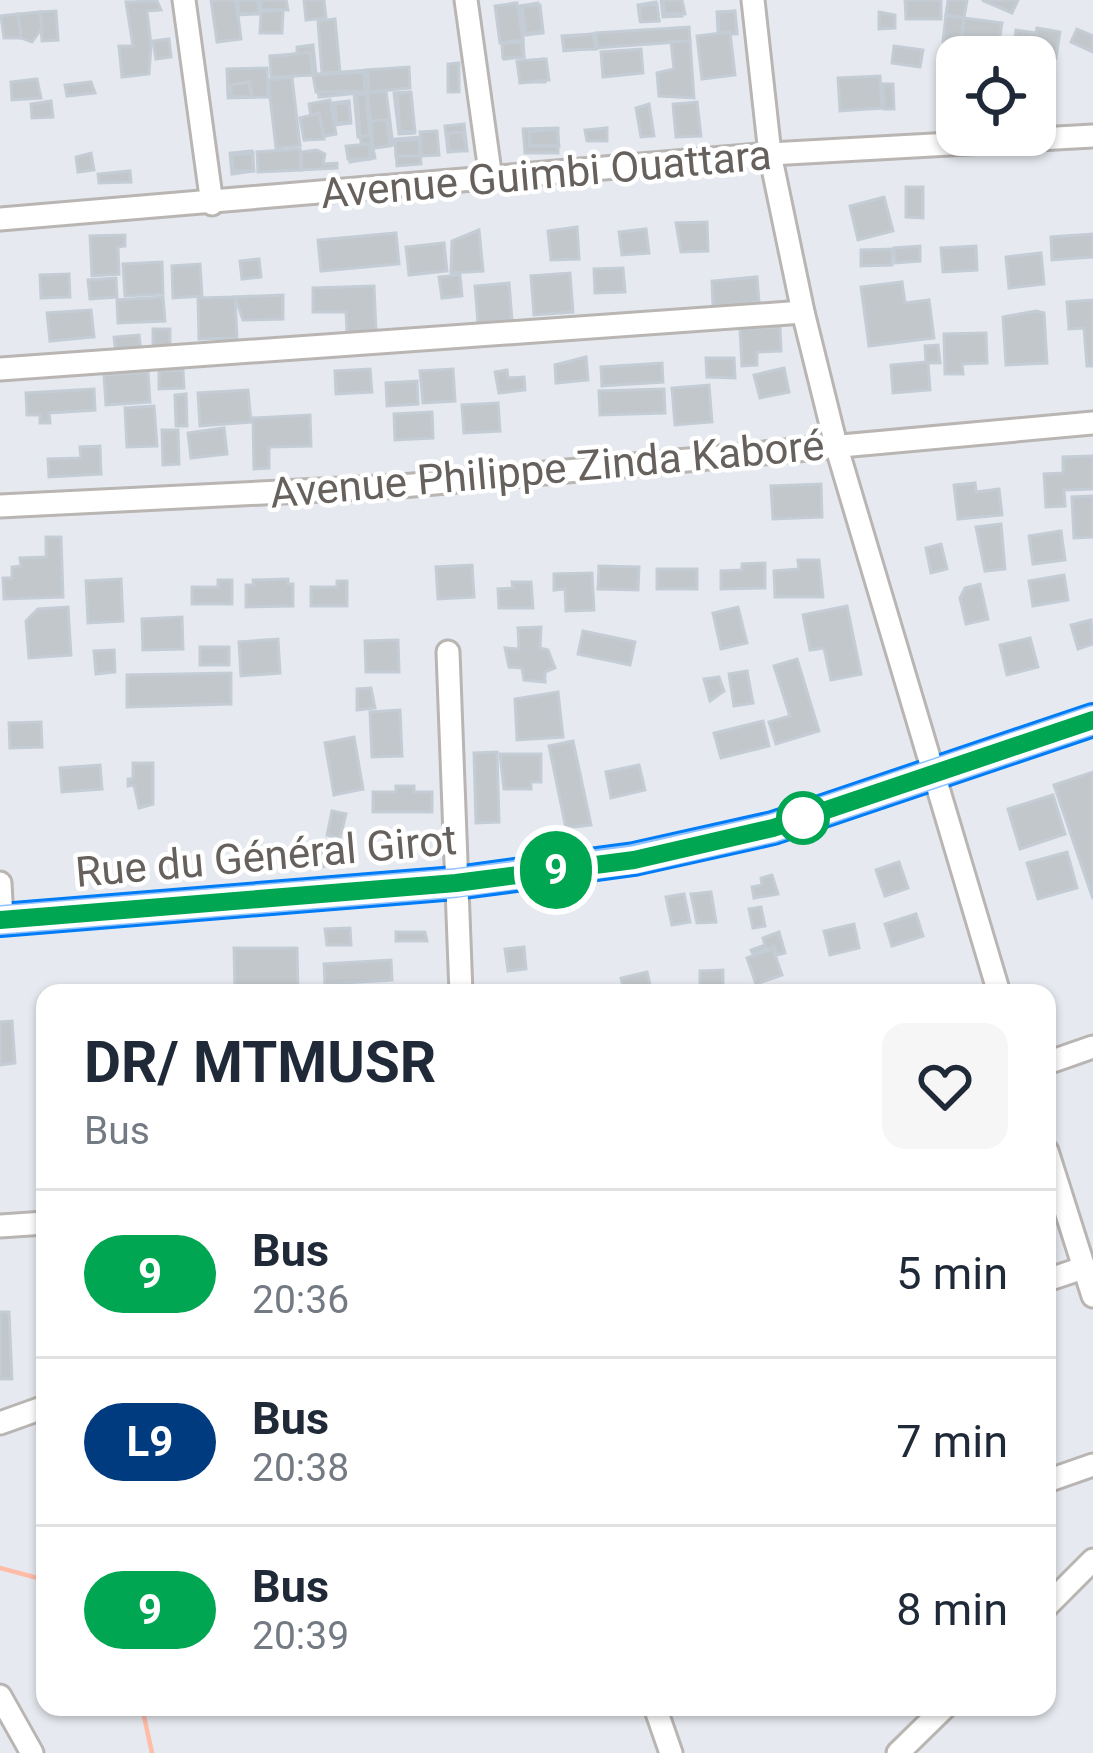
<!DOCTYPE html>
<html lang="en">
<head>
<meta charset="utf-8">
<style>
  body { margin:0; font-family:Roboto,sans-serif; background:#f6f6f7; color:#1f2937; height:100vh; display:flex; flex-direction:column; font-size:45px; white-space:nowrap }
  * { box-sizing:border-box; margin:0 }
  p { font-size:39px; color:#747a83 }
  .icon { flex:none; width:66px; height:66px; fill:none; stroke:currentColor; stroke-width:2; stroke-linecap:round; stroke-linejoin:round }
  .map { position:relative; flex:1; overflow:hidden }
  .panel { position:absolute; left:36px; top:984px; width:1020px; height:732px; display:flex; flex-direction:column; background:#fff; border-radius:24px; box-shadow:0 3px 9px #0004 }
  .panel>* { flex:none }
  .badge { padding:0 24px; border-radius:39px; font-size:42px; line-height:78px }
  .fabs { position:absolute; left:936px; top:36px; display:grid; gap:24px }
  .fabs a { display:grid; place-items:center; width:120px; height:120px; border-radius:24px; background:#fff; box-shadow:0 3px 9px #0004; font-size:60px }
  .map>.badge { position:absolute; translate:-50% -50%; box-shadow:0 0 0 6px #fff }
  .round { display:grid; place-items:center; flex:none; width:126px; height:126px; border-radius:24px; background:#f6f6f7 }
  .headline { display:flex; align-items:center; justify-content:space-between; height:204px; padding:0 48px }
  h1 { font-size:57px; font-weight:700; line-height:90px }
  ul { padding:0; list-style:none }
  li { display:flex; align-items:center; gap:36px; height:168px; padding:0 48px; border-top:3px solid #e0e1e3 }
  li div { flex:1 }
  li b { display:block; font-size:45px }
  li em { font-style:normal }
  li .badge { min-width:132px; font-weight:700; text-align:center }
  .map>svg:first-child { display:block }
</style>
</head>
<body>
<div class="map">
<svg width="1093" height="1753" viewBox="0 0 1093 1753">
  <rect width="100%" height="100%" fill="#e6eaf0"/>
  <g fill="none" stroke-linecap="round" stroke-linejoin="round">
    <g stroke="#ffbda8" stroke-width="4.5">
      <path d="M0 1568 45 1580"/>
      <path d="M142 1707 152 1753"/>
    </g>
  </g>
  <g fill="#c2c7cb" stroke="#c4cdd5" stroke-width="3">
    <path d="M211 0H236L241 39 217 42Z"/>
    <path d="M236 0H258V14L237 15Z"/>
    <path d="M238 0H258L259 13 239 14Z"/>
    <path d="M260 0H286L288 10 261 9Z"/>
    <path d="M304 0H324L326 18 306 20Z"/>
    <path d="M661 0H680L682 16 663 17Z"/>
    <path d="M663 0H682L685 14H665Z"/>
    <path d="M905 0H941V19H906Z"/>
    <path d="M948 0H967L964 18 946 15Z"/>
    <path d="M982 0H1018L1012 13Z"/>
    <path d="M157 1 161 10 147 11 151 45 149 74 122 77 119 46H133L126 2Z"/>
    <path d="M656 2 659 20 640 21 638 5Z"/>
    <path d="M514 3 519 32 503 34 498 7Z"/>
    <path d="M517 3 523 40 500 43 495 6Z"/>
    <path d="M538 3 543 33 525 35 520 6Z"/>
    <path d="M657 4 659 21 641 22 639 6Z"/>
    <path d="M540 5 543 31 526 34 522 6Z"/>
    <path d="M283 10 282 33H260L261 12Z"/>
    <path d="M56 11 58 40 42 41 40 12Z"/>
    <path d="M734 11 737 31H718L717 12Z"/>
    <path d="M735 11 737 34H719L718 13Z"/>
    <path d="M40 12 42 28 32 42 21 38 18 14Z"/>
    <path d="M879 12 895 15V28L879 29Z"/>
    <path d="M18 14 21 38H4L1 16Z"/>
    <path d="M946 15 964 18 961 45 943 42Z"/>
    <path d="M964 18 1002 23 998 49 961 45Z"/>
    <path d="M335 19 340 72 322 73 318 21Z"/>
    <path d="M689 27 690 41 597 48 596 33Z"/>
    <path d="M1037 28 1060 32 1056 58 1013 51 1016 30 1036 33Z"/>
    <path d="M1077 29 1093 36V52L1071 42Z"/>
    <path d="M730 32 735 75 702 79 697 36Z"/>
    <path d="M593 34 597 48 564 51 562 36Z"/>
    <path d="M593 34 596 49 564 50 563 37Z"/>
    <path d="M169 39 171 57 156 59 153 41Z"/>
    <path d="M523 40 524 57 504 59 502 43Z"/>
    <path d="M690 41 694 98 659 96 657 73 674 69 671 42Z"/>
    <path d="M521 42 524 57 503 58 502 44Z"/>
    <path d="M313 45 316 74 272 78 270 56 297 54V47Z"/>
    <path d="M894 46 923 50 920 67 892 63Z"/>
    <path d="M641 49 643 73 603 77 601 52Z"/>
    <path d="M310 52 313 75 271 77 270 57Z"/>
    <path d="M543 59 545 82H520L518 62Z"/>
    <path d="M546 59 549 80 520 83 517 61Z"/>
    <path d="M459 63V92H448V64Z"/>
    <path d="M409 67 410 88 369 92 367 70Z"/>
    <path d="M267 68 268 97 228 98 227 69Z"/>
    <path d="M367 70 369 92 319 97 316 74Z"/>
    <path d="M364 72 365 91 316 92 313 75Z"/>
    <path d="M880 76 882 108 840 111 838 78Z"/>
    <path d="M292 77 300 146 276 148 268 80Z"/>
    <path d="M37 79 41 98 12 100 11 82Z"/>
    <path d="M91 82 95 93 67 96 65 85Z"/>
    <path d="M249 82 252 97H232L230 85Z"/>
    <path d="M883 84H893L894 109H884Z"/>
    <path d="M386 91 393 145 374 148 367 93Z"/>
    <path d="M366 92 370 135 358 137 354 93Z"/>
    <path d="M409 92 414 133 399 134 394 93Z"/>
    <path d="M411 92 415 132 400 131 397 93Z"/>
    <path d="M366 94 370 137 360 136 357 95Z"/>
    <path d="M330 100 336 134 305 140 301 118 311 116 309 104Z"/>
    <path d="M51 101 53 117 32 118 31 104Z"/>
    <path d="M349 101 351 123 335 125 332 103Z"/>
    <path d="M697 102 701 136 676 137 673 104Z"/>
    <path d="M349 103 350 123H336L335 104Z"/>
    <path d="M649 104 654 136 641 137 636 108Z"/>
    <path d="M319 113 324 139 304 140 300 118Z"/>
    <path d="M387 120 390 146 373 148 371 121Z"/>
    <path d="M464 124 467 150 448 152 445 126Z"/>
    <path d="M558 128V153H525L523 129Z"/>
    <path d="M607 128V141H587L585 130Z"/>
    <path d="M557 129 559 146H530L529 132Z"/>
    <path d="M437 131 439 155 422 156 420 132Z"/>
    <path d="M463 132 467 151H449L448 133Z"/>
    <path d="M370 135 375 158 350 162 348 148 362 146 360 137Z"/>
    <path d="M419 137 421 164 397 166 395 139Z"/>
    <path d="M419 139 420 156H396L395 141Z"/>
    <path d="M370 144V159H348L346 146Z"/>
    <path d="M300 149 301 170 258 172 257 152Z"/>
    <path d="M317 150 325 154 323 164 337 163V168L301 170V152Z"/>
    <path d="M252 151 254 171 232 174 230 153Z"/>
    <path d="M91 153 94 170 78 172 76 157Z"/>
    <path d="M253 153V171H233L232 155Z"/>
    <path d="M130 171 131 182 99 183 98 174Z"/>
    <path d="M906 187H923V218L906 217Z"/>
    <path d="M884 197 893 231 858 240 850 206Z"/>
    <path d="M707 222 708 251 681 252 676 223Z"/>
    <path d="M577 227 579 259 551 260 548 231Z"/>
    <path d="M646 229 649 253 622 255 619 232Z"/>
    <path d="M479 230 483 271 451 273 452 241Z"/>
    <path d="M396 233 399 264 321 271 318 240Z"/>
    <path d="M1093 234V257L1052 260 1051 237Z"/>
    <path d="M125 235V246L118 247 119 274 92 276 90 236Z"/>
    <path d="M444 243 447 271 409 275 406 247Z"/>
    <path d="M920 246V261L895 263 894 248Z"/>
    <path d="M976 246 977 270 943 272 941 248Z"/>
    <path d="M892 249V265L861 266V250Z"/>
    <path d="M1041 253 1044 284 1009 288 1006 257Z"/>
    <path d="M259 259 261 277 242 279 240 261Z"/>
    <path d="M162 262 163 294 125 296 123 264Z"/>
    <path d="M200 264 202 296 173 298 172 266Z"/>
    <path d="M623 268 625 292 595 293 594 269Z"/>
    <path d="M570 273 573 312 534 315 531 276Z"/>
    <path d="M69 274 70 297 41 298 40 275Z"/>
    <path d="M460 275 462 296 442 298 439 277Z"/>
    <path d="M757 277 759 302 713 306 712 281Z"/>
    <path d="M116 278 117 297 90 299 88 280Z"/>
    <path d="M902 282 905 303 929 300 934 338 869 346 861 287Z"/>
    <path d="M509 283 512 320 478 323 475 286Z"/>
    <path d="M374 286 376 332H347L346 312H313V288Z"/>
    <path d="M283 295V319L243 320 235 297Z"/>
    <path d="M163 297 165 321 118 323 117 300Z"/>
    <path d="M235 297 237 338 199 339 198 298Z"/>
    <path d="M1093 300V366H1087L1084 328 1069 329 1067 302Z"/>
    <path d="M91 310 94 337 50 341 47 313Z"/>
    <path d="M1036 311 1044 313 1047 363 1006 365 1003 317Z"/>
    <path d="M780 327 781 351 757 352V365L742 366 740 329Z"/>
    <rect x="153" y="329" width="17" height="18"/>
    <path d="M986 333 987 363 962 364 963 374H945L944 334Z"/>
    <path d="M139 335 141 351 116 354 114 337Z"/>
    <path d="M938 345 940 363H928L930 390 893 393 891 365 926 362 925 346Z"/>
    <path d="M586 357 588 380 556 383 555 365Z"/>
    <path d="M706 358H734L735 378 707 377Z"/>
    <path d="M662 363 663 382 602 386 601 367Z"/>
    <path d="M784 368 789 392 760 398 754 375Z"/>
    <path d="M370 369 372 392 336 394 335 371Z"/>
    <path d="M453 369 455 401 423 403 420 371Z"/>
    <path d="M183 370 184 388 159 389V371Z"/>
    <path d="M507 370 508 378 524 377 525 390 499 393 495 372Z"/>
    <path d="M148 372 150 402 106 405 104 375Z"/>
    <path d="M417 381 418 404 387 406 386 383Z"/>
    <path d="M709 385 712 422 675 425 672 388Z"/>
    <path d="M94 389 95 410 49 413 50 423H40V415H27L26 393Z"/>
    <path d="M664 389 665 413 600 415 599 391Z"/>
    <path d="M248 390 251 422 200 426 198 393Z"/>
    <path d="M186 394 187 426H176L175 395Z"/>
    <path d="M498 403 500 431 464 433 462 405Z"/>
    <path d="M154 406 157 446 127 447 125 408Z"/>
    <path d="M432 412 433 438 395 440 394 414Z"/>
    <path d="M310 415 311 446 269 447V468L254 469 253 418Z"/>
    <path d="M224 428 227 454 191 458 188 433Z"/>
    <path d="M162 430H178L179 464 163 465Z"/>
    <path d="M100 446 101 474 49 477 48 459 81 458 80 447Z"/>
    <path d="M1093 456V489L1064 490 1065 506 1046 507 1044 474 1063 473V457Z"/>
    <path d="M975 483 976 492 999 489 1002 515 958 519 954 485Z"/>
    <path d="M821 484 822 517 773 519 771 486Z"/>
    <path d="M1093 496V537L1074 538 1072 497Z"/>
    <path d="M1001 524 1005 569 985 571 976 527Z"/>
    <path d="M1061 531 1065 560 1033 564 1029 536Z"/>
    <path d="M46 537H61L63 597 4 599 3 578H12V567L21 566 20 558 46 557Z"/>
    <path d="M941 544 947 569 931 573 926 548Z"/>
    <path d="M798 560H819L823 597H775L774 571 799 569Z"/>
    <path d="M765 563V588L721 589V571L742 570V564Z"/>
    <path d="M472 565 474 597 438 599 436 567Z"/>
    <path d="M599 566 639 567 638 590 598 589Z"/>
    <rect x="657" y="569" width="40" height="20"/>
    <path d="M592 573 594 610 566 611 565 589 554 590V574Z"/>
    <path d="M1064 575 1068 600 1033 606 1029 581Z"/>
    <path d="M121 579 123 621 88 623 86 581Z"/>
    <path d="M288 579V584H293V606L246 607V585H254L253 580Z"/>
    <path d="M218 580H232V604H192V587H218Z"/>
    <path d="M337 581H347V606H311V587H337Z"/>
    <path d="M512 582H531L533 608H499L498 589 513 588Z"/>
    <path d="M980 584 988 619 966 624 960 598 965 588Z"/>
    <path d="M847 606 861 674 831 680 824 648 810 650 803 615Z"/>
    <path d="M68 607 71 655 29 658 26 621 38 609Z"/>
    <path d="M738 607 747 643 721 649 713 613Z"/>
    <path d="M182 617 183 649 143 650 142 619Z"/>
    <path d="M1091 620 1093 644 1078 649 1071 625Z"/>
    <path d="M541 627 540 648 548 650 555 668 545 672V682L524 680 522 668 509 667 505 648 519 649 518 628Z"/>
    <path d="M583 631 635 642 630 665 578 654Z"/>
    <path d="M1030 638 1038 667 1007 675 1000 645Z"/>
    <path d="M278 639 280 673 241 676 239 642Z"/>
    <path d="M398 640 399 672H366L365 641Z"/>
    <rect x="200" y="647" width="29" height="18"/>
    <path d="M114 650 115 672 96 674 94 651Z"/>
    <path d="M797 659 819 731 776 744 769 722 790 716 774 666Z"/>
    <path d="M747 671 753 703 734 706 729 674Z"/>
    <path d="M231 673V704L127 707V675Z"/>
    <path d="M719 677 724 691 710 701 704 679Z"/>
    <path d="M371 688 375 708 357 710V689Z"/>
    <path d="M558 692 563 737 517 740 515 699Z"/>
    <path d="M400 710 402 756 372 757 370 712Z"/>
    <path d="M763 721 769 746 721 758 714 733Z"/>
    <path d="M41 722 42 747 10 748 9 723Z"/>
    <path d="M354 737 363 789 334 795 325 743Z"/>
    <path d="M573 741 591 825 566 828 549 746Z"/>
    <path d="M497 752 499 822 476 823 474 753Z"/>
    <path d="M500 754H541V782H531V789H504Z"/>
    <path d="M133 763H153V804L139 808 134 785 128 786V779H133Z"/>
    <path d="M100 765 102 789 62 792 60 768Z"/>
    <path d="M639 765 645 790 611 798 606 772Z"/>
    <path d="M1093 772V899L1054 785Z"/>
    <path d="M396 786H414V792H432V812H373V792H396Z"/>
    <path d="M1053 795 1065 834 1020 849 1008 809Z"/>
    <path d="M332 811 346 814 340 838 327 835Z"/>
    <path d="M346 850 347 864 315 867 314 853Z"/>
    <path d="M1067 852 1077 888 1038 899 1027 863Z"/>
    <path d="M899 862 908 888 885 896 876 870Z"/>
    <path d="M772 875 778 894 754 898 752 887 762 885 761 878Z"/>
    <path d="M711 892 716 922 697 923 691 894Z"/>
    <path d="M684 894 690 922 672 925 666 897Z"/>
    <path d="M761 907 765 926 753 928 749 909Z"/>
    <path d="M916 914 923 936 892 946 885 924Z"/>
    <path d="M854 924 859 948 830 955 824 931Z"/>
    <path d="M350 928 351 945H327L325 929Z"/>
    <path d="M396 932H425L427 941H396Z"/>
    <path d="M779 932 785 953 777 955 774 946 753 954 751 950 765 945 763 938Z"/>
    <path d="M524 947 526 969 508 971 505 949Z"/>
    <path d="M234 948H297L298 993H235Z"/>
    <path d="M773 949 782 975 756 984 747 958Z"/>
    <path d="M391 960 392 980 325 984 324 964Z"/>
    <path d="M723 970V993H700V971Z"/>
    <path d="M647 972 650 985 624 991 621 978Z"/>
    <path d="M12 1021 15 1063 0 1065V1022Z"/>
    <path d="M0 1312H9L12 1379H0Z"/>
  </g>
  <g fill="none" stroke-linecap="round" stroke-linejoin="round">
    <g stroke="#b9b5b2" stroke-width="27">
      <g id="minor">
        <path d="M184 0 212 204"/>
        <path d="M466 0 491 179"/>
        <path d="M753 0 770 154 803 312 836 445 999 993"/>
        <path d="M0 219 770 154 1093 136"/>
        <path d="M0 369 803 312"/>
        <path d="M0 506 402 486 1093 423"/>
        <path d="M448 652 461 993"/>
        <path d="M0 883 2 920"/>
        <path d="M1047 1063 1093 1047"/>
        <path d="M1047 1151 1093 1296"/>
        <path d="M0 1226 45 1223"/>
        <path d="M1047 1280 1083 1268"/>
        <path d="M0 1423 45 1407"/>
        <path d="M1047 1481 1093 1465"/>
        <path d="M1047 1606 1093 1560"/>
        <path d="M0 1696 32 1753"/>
        <path d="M655 1707 671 1753"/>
        <path d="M898 1753 945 1707"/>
      </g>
    </g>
    <g stroke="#007cf7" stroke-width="36">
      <path id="highway" d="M0 920 456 883 634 859 773 828 1093 720"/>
    </g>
    <use href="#minor" stroke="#fff" stroke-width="21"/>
    <use href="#highway" stroke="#8fc1ff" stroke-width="30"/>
  </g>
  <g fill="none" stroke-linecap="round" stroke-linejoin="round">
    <g stroke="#fff" stroke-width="27">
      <path id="line" d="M0 920 456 883 634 860 773 828 1093 720"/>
    </g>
    <use href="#line" stroke="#00a651" stroke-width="18"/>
  </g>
  <circle fill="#fff" stroke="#00a651" stroke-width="6" cx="803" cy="818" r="24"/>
  <g text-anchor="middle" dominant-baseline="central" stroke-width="9" stroke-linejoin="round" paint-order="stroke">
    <g font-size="42" fill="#67615e" stroke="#fff">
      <text transform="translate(546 174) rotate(-5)">Avenue Guimbi Ouattara</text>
      <text transform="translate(547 469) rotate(-5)">Avenue Philippe Zinda Kaboré</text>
      <text transform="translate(266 856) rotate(-5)">Rue du Général Girot</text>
    </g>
  </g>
</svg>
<div class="fabs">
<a><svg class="icon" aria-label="locate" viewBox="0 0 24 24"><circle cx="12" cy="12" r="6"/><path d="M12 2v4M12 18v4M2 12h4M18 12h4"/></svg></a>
</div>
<b class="badge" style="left:556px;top:870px;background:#00a651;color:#fff">9</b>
<section class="panel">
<div class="headline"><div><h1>DR/ MTMUSR</h1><p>Bus</p></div><a class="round"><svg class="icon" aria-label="heart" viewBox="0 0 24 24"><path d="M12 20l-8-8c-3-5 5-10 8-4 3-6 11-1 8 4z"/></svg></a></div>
<ul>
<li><span class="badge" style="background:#00a651;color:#fff">9</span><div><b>Bus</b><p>20:36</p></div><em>5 min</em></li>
<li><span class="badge" style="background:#003b80;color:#fff">L9</span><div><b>Bus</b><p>20:38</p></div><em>7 min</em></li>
<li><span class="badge" style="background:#00a651;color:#fff">9</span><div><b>Bus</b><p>20:39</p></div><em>8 min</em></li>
</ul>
</section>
</div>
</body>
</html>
